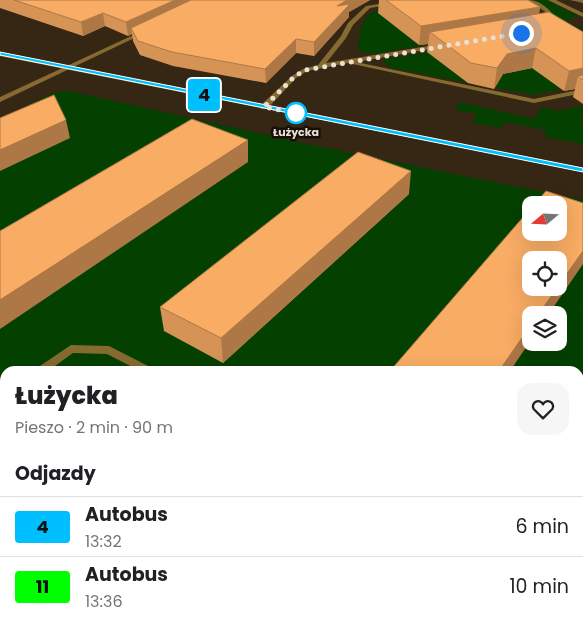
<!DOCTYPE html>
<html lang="pl">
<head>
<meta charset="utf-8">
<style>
  body { margin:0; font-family:Poppins,sans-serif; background:#f6f6f6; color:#202124; height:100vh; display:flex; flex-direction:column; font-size:19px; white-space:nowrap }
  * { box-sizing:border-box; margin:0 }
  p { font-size:16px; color:#757577 }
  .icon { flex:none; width:28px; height:28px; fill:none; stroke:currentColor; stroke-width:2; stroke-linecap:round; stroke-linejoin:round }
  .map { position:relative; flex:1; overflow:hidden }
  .panel { position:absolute; left:0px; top:366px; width:584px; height:261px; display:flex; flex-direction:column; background:#fff; border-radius:15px 15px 0 0; box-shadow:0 5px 20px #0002 }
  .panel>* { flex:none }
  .badge { padding:0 10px; border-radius:4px; font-size:18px; line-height:32px }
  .needle { width:32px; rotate:251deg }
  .fabs { position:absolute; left:522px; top:196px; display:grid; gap:10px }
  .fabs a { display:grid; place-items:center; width:45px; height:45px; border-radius:10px; background:#fff; box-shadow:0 5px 20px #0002; font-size:25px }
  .you { position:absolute; width:25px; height:25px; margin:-12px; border:4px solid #fff; border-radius:50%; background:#1a73e8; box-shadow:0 0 0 8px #1a73e833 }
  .map>.badge { position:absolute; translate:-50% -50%; box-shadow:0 0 0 2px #fff }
  h2 { padding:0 15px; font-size:19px; line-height:45px }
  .round { display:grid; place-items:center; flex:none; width:52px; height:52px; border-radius:15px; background:#f6f6f6 }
  .overview { display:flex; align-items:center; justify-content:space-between; height:85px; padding:0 15px }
  h1 { font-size:24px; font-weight:800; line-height:38px }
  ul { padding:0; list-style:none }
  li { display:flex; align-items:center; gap:15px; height:60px; padding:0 15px; border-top:1px solid #e0e0e0 }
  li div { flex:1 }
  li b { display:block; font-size:19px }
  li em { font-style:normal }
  li .badge { min-width:55px; font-weight:700; text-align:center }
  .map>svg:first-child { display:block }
</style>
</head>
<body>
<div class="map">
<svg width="583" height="627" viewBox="0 0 583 627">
  <rect width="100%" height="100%" fill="#362614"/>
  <g fill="#044101" fill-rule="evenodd">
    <path d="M450 0 530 4 541 14 536 26 374 54 358 51C358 38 361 21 371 12Z"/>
    <path d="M535 0H546L578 16 565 21 583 29V85L534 95 391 68 383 62 386 59 440 50 558 18Z"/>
    <path d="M69 91 312 145 583 200V627H0V119L55 92ZM531 205H559V232H531ZM531 260H559V288H531ZM531 315H559V342H531ZM5 371H579V622H5Z"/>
    <path d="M460 102 534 119 542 107 557 111 582 106 583 144 545 137 546 130 505 122 501 128 472 123 477 114 455 110Z"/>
  </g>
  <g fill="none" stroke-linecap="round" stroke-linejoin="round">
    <g fill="#866b31" fill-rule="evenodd">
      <path d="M404 0H419L370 8 353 25 346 38 326 63 440 44 442 45V47L356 62 534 99 583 89V93L534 103 348 63 307 71 296 78 267 109H261V105L292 76 303 69 318 65 341 36 348 23 366 6Z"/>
      <path d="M528 0C542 0 552 12 560 23L559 24H555L547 13Z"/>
      <path d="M548 0H556L583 13V17Z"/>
      <path d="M71 345 109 346 152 368 153 371H140L107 354 73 353 48 371H36L37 368Z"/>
      <path d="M505 622H525L527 627H507Z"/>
    </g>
    <g fill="#866b31" fill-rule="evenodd">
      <path d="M570 0H583V3Z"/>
      <path d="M142 31 147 32 0 102V97Z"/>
    </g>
    <path fill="#ba9027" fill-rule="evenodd" d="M0 52 583 168V172L0 56Z"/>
  </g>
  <g fill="#d59456">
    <path d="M0 0H370L349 12V17L314 56 296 53 266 83 173 66 140 55 133 41 132 34 128 36 105 26 83 36 0 8Z"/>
    <path d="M379 0H528L540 7 539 14 583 32V104L573 97 575 89 564 91 532 68 503 74 494 89 468 83 427 52 428 44 419 45 378 13Z"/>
    <path d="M409 194 223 363 164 331 160 307Z"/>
    <path d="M583 463V612L579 610V472Z"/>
  </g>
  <g fill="#ae7846">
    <path d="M175 0H205L131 28 132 34 128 36 126 22Z"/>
    <path d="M347 0H370L349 12V17L314 56V42L337 6Z"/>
    <path d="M540 7 537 26 430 32 428 44 419 45 421 26Z"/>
    <path d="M103 13 105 26 83 36 81 22Z"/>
    <path d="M296 39V53L266 83 265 69Z"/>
    <path d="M536 48 532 68 503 74 494 89 497 68 507 54Z"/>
    <path d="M583 68V80L578 76 575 89 564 91 569 71Z"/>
    <path d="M66 120 70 138 0 171V150Z"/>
    <path d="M248 140V162L0 329V300Z"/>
    <path d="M411 171 409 194 223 363 221 338Z"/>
    <path d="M583 251V264L548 315H538L557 288H559V285Z"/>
    <path d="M531 325V340L510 371H499Z"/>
  </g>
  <g fill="#f8ac64" stroke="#ae7846">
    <path d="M14 0H175L126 22 103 13 81 22Z"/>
    <path d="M191 0H347L337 6 350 4 314 42 296 39 265 69 172 52 138 41 131 28Z"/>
    <path d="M386 0H528L540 7 421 26Z"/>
    <path d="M549 12 583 32V68L569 71 536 48 507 54 497 68 471 63 430 32Z"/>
    <path d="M583 75V80L578 76Z"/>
    <path d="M54 95 66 120 0 150V118Z"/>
    <path d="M192 119 248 140 0 300V231Z"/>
    <path d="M358 152 411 171 221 338 160 307Z"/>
    <path d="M546 191 583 203V251L559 285V260H531V288H557L538 315H531V325L499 371H390L531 208V232H559V205H534Z"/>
    <path d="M583 463V594L579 592V472Z"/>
    <path d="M166 622H260L264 627H159Z"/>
  </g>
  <path fill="#00bfff" stroke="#fff" d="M0 52 583 168V172L0 55Z"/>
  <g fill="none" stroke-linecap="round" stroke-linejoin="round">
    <path stroke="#ebe0d5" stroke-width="5" stroke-dasharray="0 9" d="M296 113 264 107 294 77 305 70 521 33"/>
  </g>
  <circle fill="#fff" stroke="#00bfff" stroke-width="2.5" cx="296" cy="113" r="10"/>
  <g text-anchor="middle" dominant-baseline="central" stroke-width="5" stroke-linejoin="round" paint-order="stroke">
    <g font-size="11" font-weight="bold" fill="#ebe0d5" stroke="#171009">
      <text x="296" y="132">Łużycka</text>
    </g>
  </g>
</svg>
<div class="fabs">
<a><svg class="needle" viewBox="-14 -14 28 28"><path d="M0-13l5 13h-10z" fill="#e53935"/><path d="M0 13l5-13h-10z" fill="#757577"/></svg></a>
<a><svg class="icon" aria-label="locate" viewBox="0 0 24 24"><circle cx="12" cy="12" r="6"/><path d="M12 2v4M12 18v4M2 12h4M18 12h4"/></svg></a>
<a><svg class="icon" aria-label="layers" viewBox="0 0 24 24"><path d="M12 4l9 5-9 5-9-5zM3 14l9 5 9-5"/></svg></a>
</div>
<div class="you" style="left:521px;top:33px"></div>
<b class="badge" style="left:204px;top:95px;background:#00bfff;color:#111">4</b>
<section class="panel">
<div class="overview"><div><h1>Łużycka</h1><p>Pieszo · 2 min · 90 m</p></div><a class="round"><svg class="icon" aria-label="heart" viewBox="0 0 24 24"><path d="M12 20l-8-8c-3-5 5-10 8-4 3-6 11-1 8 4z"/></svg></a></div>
<h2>Odjazdy</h2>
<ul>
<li><span class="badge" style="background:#00bfff;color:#111">4</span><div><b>Autobus</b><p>13:32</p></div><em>6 min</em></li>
<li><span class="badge" style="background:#0f0;color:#111">11</span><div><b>Autobus</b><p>13:36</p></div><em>10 min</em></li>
</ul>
</section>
</div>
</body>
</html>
